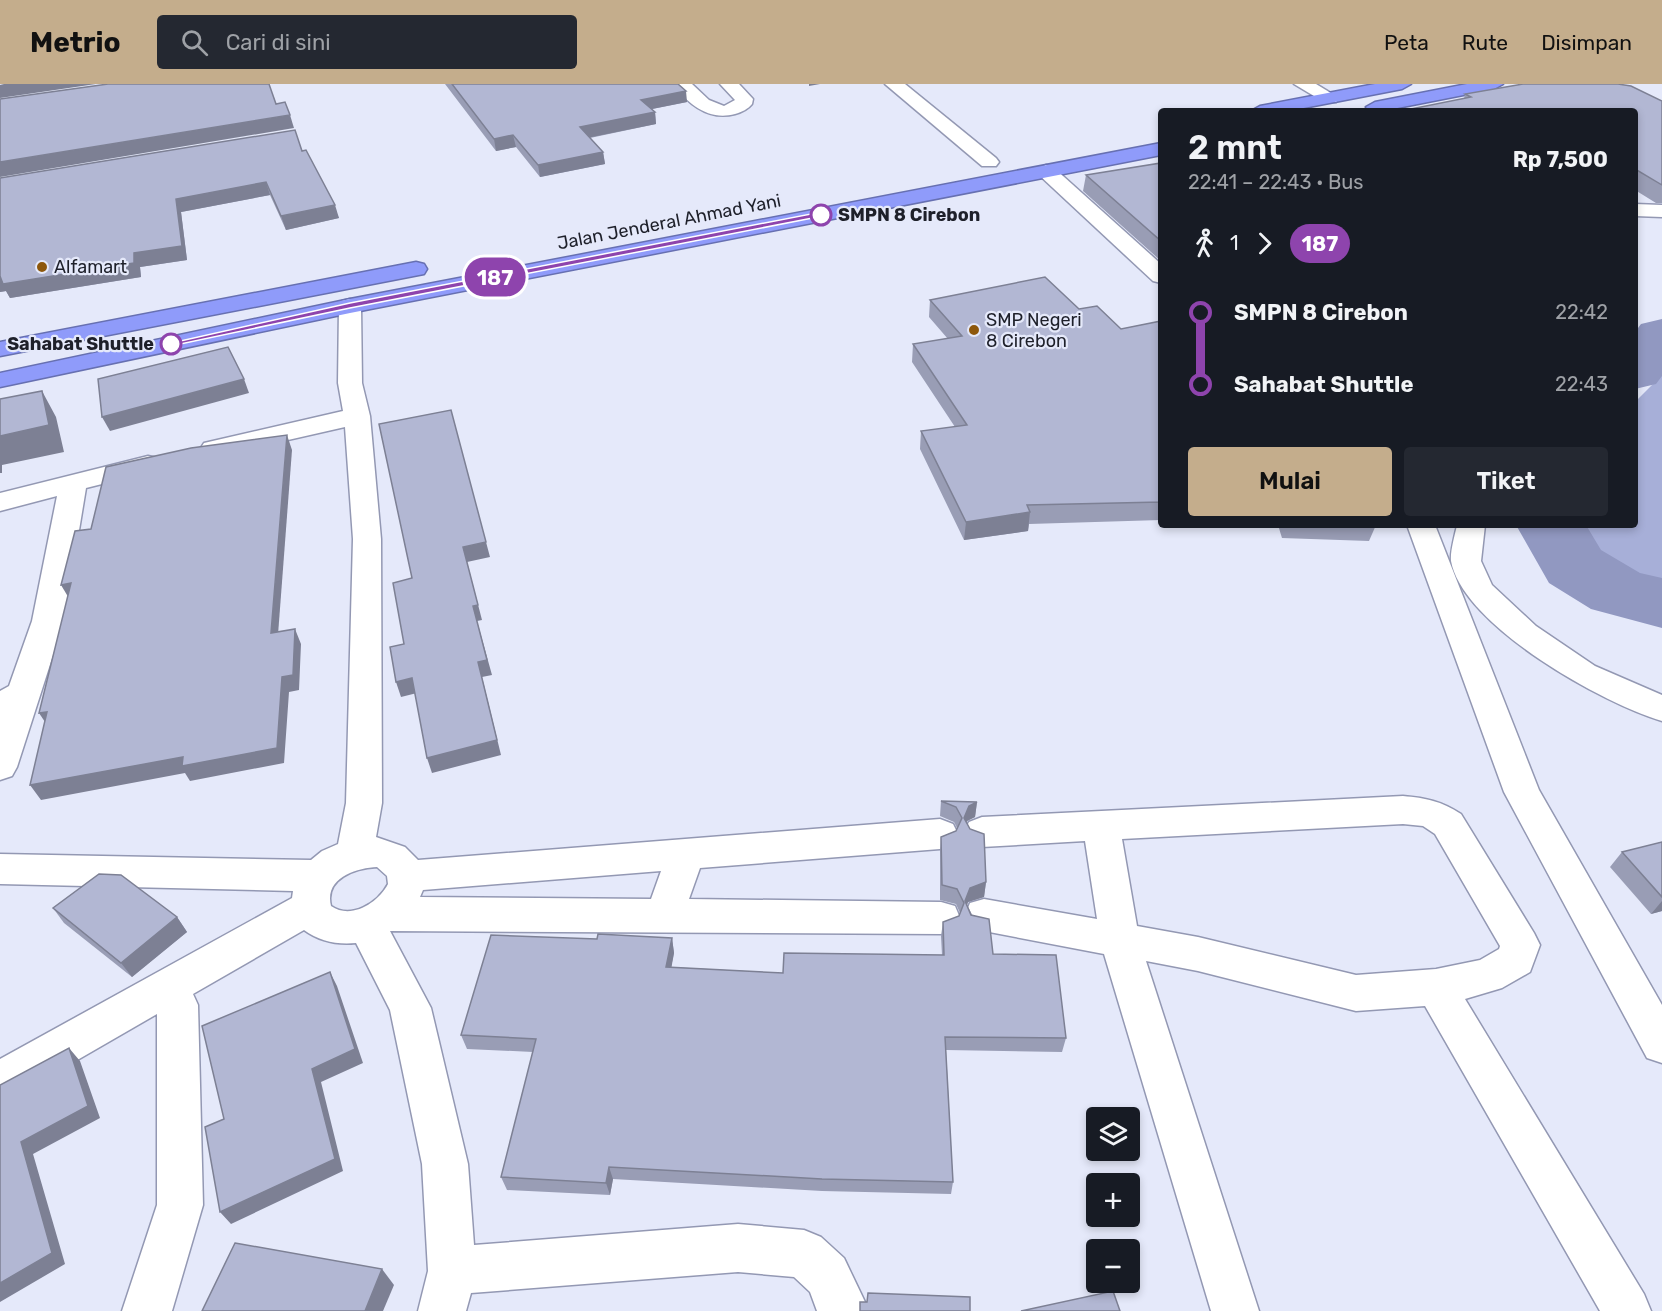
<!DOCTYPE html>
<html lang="id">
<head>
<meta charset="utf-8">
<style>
  body { margin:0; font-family:Rubik,sans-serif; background:#242831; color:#f1f3f6; height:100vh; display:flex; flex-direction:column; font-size:22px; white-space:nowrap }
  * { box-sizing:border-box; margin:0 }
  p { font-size:20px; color:#9ea1a6 }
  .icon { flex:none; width:33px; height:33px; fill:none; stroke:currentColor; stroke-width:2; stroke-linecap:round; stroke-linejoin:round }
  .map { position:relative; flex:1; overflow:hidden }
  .drawer { position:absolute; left:1158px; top:24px; width:480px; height:420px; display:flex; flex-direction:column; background:#171b24; border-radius:6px; box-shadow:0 3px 9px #0003 }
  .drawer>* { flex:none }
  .badge { padding:0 12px; border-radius:20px; font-size:21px; line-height:39px }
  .controls { position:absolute; left:1086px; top:1023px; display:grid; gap:12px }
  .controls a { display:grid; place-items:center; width:54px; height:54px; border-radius:6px; background:#171b24; box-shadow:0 3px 9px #0003; font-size:30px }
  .map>.badge { position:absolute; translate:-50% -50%; box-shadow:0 0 0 3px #fff }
  .legs { display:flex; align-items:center; gap:9px; height:66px; padding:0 30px; font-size:20px }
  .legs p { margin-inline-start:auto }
  .summary { display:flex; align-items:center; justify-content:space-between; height:102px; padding:0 30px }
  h1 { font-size:33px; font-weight:600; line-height:45px }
  .button { display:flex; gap:12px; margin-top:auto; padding:12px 30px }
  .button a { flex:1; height:69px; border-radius:6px; background:#c4ad8c; color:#111; font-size:24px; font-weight:600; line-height:69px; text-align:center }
  .button a+a { background:#242831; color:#f1f3f6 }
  ul { padding:0 30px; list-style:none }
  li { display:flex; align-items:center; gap:21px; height:72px; font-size:22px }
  li i { display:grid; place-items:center; width:9px; height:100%; margin:0 8px; background:currentColor }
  li i::after { content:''; width:15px; height:15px; margin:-8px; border:4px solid; border-radius:50%; background:#171b24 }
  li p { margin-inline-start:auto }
  li:first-child i { background:linear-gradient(#0000 50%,currentColor 0) }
  li:last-child i { background:linear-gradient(currentColor 50%,#0000 0) }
  header { display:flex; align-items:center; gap:36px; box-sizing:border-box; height:84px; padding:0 30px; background:#c4ad8c; color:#111 }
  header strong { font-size:28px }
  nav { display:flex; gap:33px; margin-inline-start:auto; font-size:21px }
  .search { width:420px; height:54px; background:#242831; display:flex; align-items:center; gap:15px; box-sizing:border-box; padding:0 21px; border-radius:6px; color:#9ea1a6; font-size:22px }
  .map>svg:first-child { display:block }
</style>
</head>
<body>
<header>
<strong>Metrio</strong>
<div class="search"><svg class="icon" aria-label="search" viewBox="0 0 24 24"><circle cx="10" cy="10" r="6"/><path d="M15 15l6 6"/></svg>Cari di sini</div>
<nav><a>Peta</a><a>Rute</a><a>Disimpan</a></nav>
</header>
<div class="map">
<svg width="1662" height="1227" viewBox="0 0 1662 1227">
  <rect width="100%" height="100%" fill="#e5e9fa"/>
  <path fill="#a7afd8" d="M1662 291V507C1622 497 1581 481 1564 441H1635V318Z"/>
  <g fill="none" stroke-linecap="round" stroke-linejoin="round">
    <g fill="#9198c1" fill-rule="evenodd">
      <path d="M1662 235V292L1656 300 1635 305V248L1641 240Z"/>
      <path d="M1516 441H1586L1601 466 1640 489 1662 494V544L1591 525 1549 499Z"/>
    </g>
    <g stroke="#9398b3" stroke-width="3">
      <g id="street">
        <path d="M673 0H692L709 16 724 22 735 16 720 0H739L753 15 752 20C748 25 742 28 735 30 709 37 689 21 673 0Z"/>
        <path d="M885 0H905L996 74 999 78 996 82H982Z"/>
        <path d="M1294 0H1316L1339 14 1336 18H1324Z"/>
        <path d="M1046 81 1053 83 1161 180V199L1153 197 1039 91 1036 87Z"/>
        <path d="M1635 120 1662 121V133L1635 132Z"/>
        <path d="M350 215 358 217 361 222 362 299 370 332 381 455 382 719 376 753 405 763 418 776 940 735 953 740 958 750 953 760 940 765 700 784 689 815 941 818 955 822 960 834 955 846 941 850 390 847 431 924 468 1080 474 1161 738 1140 804 1146 821 1153 844 1174 865 1218V1227H817L810 1208 794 1193 738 1188 471 1209 466 1227H418L428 1187 422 1080 390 926 356 859C337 861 319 857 304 846L193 910 198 921 203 1121 172 1227H122L157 1121V930L15 1012 0 1018V975L292 814 293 807 0 800V770L311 776 322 767 338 760 346 719 353 455 345 343 213 373 204 371 200 365 204 359 343 327 338 299 339 222 342 217ZM377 783 387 792 388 800C378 819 351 836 331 822 324 794 356 784 377 783ZM661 787 651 815 420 813 423 806Z"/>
        <path d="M148 372 158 374 161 380 158 386 86 404 64 537 17 683 12 692 0 696V607L9 602 32 537 57 412 0 427V409Z"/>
        <path d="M1407 441H1435L1539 706 1662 921V979L1647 974 1504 708Z"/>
        <path d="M1457 441H1485L1481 477 1492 501 1536 542 1595 582 1662 611V637C1604 620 1463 542 1451 477 1450 467 1455 451 1457 441Z"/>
        <path d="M1403 712C1426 714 1441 717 1461 730L1534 849 1540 861 1530 888 1502 904 1465 915 1644 1210 1651 1227H1600L1425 922 1356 927 1198 887 1146 877 1259 1227H1211L1104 870 984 847 970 843 965 831 970 819 984 815 1097 835 1085 757 982 763 969 758 964 748 969 738 982 733ZM1403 740 1423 742 1435 750 1500 862 1499 865 1480 876 1436 885 1356 891 1198 853 1137 842 1122 755Z"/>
      </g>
    </g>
    <g stroke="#6770b1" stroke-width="3">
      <g id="highway">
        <path d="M1375 0H1411L1402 5 1288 27H1251L1260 22Z"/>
        <path d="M1467 0H1503L1494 5 1382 27H1369L1366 23 1375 18Z"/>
        <path d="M1161 59V71L350 229 0 303V289L350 215Z"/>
        <path d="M416 178 424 180 427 185 424 190 0 272V258Z"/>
      </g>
    </g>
    <use href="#street" fill="#fff" fill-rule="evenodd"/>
    <use href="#highway" fill="#8f9bfa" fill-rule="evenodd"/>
  </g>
  <g fill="#999db5">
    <path d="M445 0H678L687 18 652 25 655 28 656 40 590 54 603 68 605 80 540 93 516 63 496 67Z"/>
    <path d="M1465 10 1662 17V119H1656L1635 106V27L1464 15Z"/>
    <path d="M302 67 339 134 286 146 270 111 181 128 187 176 140 183 141 193 10 214 6 207 0 208V94Z"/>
    <path d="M1161 79V177L1083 107 1086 91Z"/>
    <path d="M930 216 1079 225 1121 245 1161 237V436L1029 440 1028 447 964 456 920 365 921 347 955 343 912 278 913 260 948 255 929 233Z"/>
    <path d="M1278 441H1376L1369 457 1282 454Z"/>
    <path d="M941 717 977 718 975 733 967 737 966 739 986 798 984 813 968 818 967 821 993 870 1066 954 1062 968 946 966 953 1098 951 1110 822 1107 613 1095 610 1111 507 1106 501 1093 533 968 467 965 461 951 597 855 672 854 674 869 671 883 783 889 942 871 941 852 943 838 959 832 960 829 956 820 940 816V767L941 753 956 747 957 744 954 738 940 732Z"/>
    <path d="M1662 758V827L1651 830 1610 783 1622 768Z"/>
    <path d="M53 824 177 833 187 848 132 893 64 839Z"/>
  </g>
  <g fill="#7d8094">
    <path d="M4 0H96L0 14V1Z"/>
    <path d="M809 0H820L809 2Z"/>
    <path d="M686 7 687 18 642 27 641 16Z"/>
    <path d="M655 28 656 40 582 55 580 43Z"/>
    <path d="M290 31 294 44 0 93V78Z"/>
    <path d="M513 51 516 63 496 67 494 55Z"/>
    <path d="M603 68 605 80 540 93 538 81Z"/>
    <path d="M266 98 270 111 181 128 187 176 140 183 141 193 10 214 6 207 0 208V192L134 169 176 115Z"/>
    <path d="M335 121 339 134 286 146 281 132Z"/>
    <path d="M244 295 249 309 110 347 102 333Z"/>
    <path d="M42 307 56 333 64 368 2 381V389H0V352Z"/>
    <path d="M287 351 292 366 277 564 271 549Z"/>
    <path d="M1030 428 1028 447 964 456 966 438Z"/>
    <path d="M486 458 490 473 467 478 482 536 477 537 492 591 482 593 501 671 432 689 427 674 478 578 473 522 463 463Z"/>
    <path d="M71 499 70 516 61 501Z"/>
    <path d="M295 545 301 560 299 606 289 608 284 679 190 697 185 689 41 716 30 701 282 593Z"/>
    <path d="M412 594 417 609 401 613 396 598Z"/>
    <path d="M47 628 49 644 39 629Z"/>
    <path d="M977 718 975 733 967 737 962 749 964 734 969 722Z"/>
    <path d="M986 798 984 813 968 818 963 832 965 817 970 804Z"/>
    <path d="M1662 817V827L1651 830Z"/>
    <path d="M177 833 187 848 132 893 121 879Z"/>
    <path d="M672 854 674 869 669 897 666 883Z"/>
    <path d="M330 888 337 902 363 979 321 998 343 1087 231 1140 220 1128 312 985Z"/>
    <path d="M69 964 80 977 100 1034 33 1070 65 1180 0 1218V1199L21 1058Z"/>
    <path d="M609 1083 613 1095 610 1111 606 1099Z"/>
    <path d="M382 1185 394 1201 383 1227H365Z"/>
  </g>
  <g fill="#b2b7d3" stroke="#7d8094" stroke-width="1.5">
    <path d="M108 0H269L276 20 285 18 290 31 0 78V15Z"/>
    <path d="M452 0H678L686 7 641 16 655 28 580 43 603 68 538 81 513 51 494 55Z"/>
    <path d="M1523 0H1618L1631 2 1662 17V101L1635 85V27H1401L1471 13 1465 10Z"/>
    <path d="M295 46 302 67 306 66 335 121 281 132 266 98 176 115 182 162 134 169V179L3 200 0 192V94Z"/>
    <path d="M1161 79V157L1086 91Z"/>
    <path d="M1045 193 1079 225 1097 222 1121 245 1161 237V418L1027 421 1030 428 966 438 921 347 967 341 913 260 962 252 930 216Z"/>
    <path d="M228 263 244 295 102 333 98 295Z"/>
    <path d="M42 307 49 341 0 352V315Z"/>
    <path d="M451 326 486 458 463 463 478 521 473 522 487 576 478 578 497 656 427 674 412 594 396 598 390 563 404 560 393 499 412 494 379 340Z"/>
    <path d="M287 351 271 549 295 545 293 591 282 593 277 664 182 682 183 673 30 701 47 628 39 629 71 499 61 501 75 447 91 445 106 383 191 364Z"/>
    <path d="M941 717 977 718 969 722 964 734 970 745 984 750 986 798 970 804 965 817 971 831 989 835 993 870 1056 871 1066 954 945 953 953 1098 822 1095 609 1083 606 1099 501 1093 536 955 461 951 491 851 597 855 598 850 672 854 666 883 783 889 784 869 944 871 943 838 959 832 964 819 957 805 942 801 941 753 956 747 962 734 956 723Z"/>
    <path d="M1662 758V813L1622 768Z"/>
    <path d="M99 790 121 791 177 833 121 879 53 824Z"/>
    <path d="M330 888 355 965 312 985 335 1075 220 1128 205 1043 224 1035 202 942Z"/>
    <path d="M69 964 88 1022 21 1058 52 1169 0 1199V1001Z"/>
    <path d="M235 1159 382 1185 365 1227H202Z"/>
    <path d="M1113 1207 1120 1227H1021Z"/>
    <path d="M868 1209 970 1213V1227H860V1218H867Z"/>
  </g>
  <path fill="#8e44ad" stroke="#fff" stroke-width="1.5" d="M821 128 823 132 350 224 171 262 167 260 350 219Z"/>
  <g fill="#fff" stroke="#8e44ad" stroke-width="3">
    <circle cx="821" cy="131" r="10"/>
    <circle cx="171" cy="260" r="10"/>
  </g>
  <g fill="#8d570b" stroke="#e5e9fa" stroke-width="2">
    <circle cx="42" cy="183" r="6"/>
    <circle cx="974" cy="246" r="6"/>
  </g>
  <g text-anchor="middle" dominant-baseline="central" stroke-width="4.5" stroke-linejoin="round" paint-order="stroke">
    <g font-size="18" font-weight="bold" fill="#1e202a" stroke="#e5e9fa" text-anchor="start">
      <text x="838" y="131">SMPN 8 Cirebon</text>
      <text x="154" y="260" text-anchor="end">Sahabat Shuttle</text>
    </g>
    <g font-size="18" fill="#1e202a" stroke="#e5e9fa">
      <text transform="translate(669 138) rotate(-11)">Jalan Jenderal Ahmad Yani</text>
    </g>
    <g font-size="18" fill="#1e202a" stroke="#e5e9fa" text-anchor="start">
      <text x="54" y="183">Alfamart</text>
      <text x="986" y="236">SMP Negeri<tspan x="986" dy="21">8 Cirebon</tspan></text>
    </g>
  </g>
</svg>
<div class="controls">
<a><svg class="icon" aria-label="layers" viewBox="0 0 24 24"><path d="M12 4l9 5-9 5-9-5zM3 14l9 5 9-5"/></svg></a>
<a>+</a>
<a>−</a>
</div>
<b class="badge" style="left:495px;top:193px;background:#8e44ad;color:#fff">187</b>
<section class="drawer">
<div class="summary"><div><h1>2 mnt</h1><p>22:41 – 22:43 · Bus</p></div><b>Rp 7,500</b></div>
<div class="legs"><svg class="icon" aria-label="walk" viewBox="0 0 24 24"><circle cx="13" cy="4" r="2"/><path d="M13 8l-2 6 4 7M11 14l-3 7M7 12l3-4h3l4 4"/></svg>1<svg class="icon" aria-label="forward" viewBox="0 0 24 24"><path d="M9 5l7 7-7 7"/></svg><b class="badge" style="background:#8e44ad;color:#fff">187</b></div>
<ul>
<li><i style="color:#8e44ad"></i><b>SMPN 8 Cirebon</b><p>22:42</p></li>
<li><i style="color:#8e44ad"></i><b>Sahabat Shuttle</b><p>22:43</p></li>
</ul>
<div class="button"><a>Mulai</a><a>Tiket</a></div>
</section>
</div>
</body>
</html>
